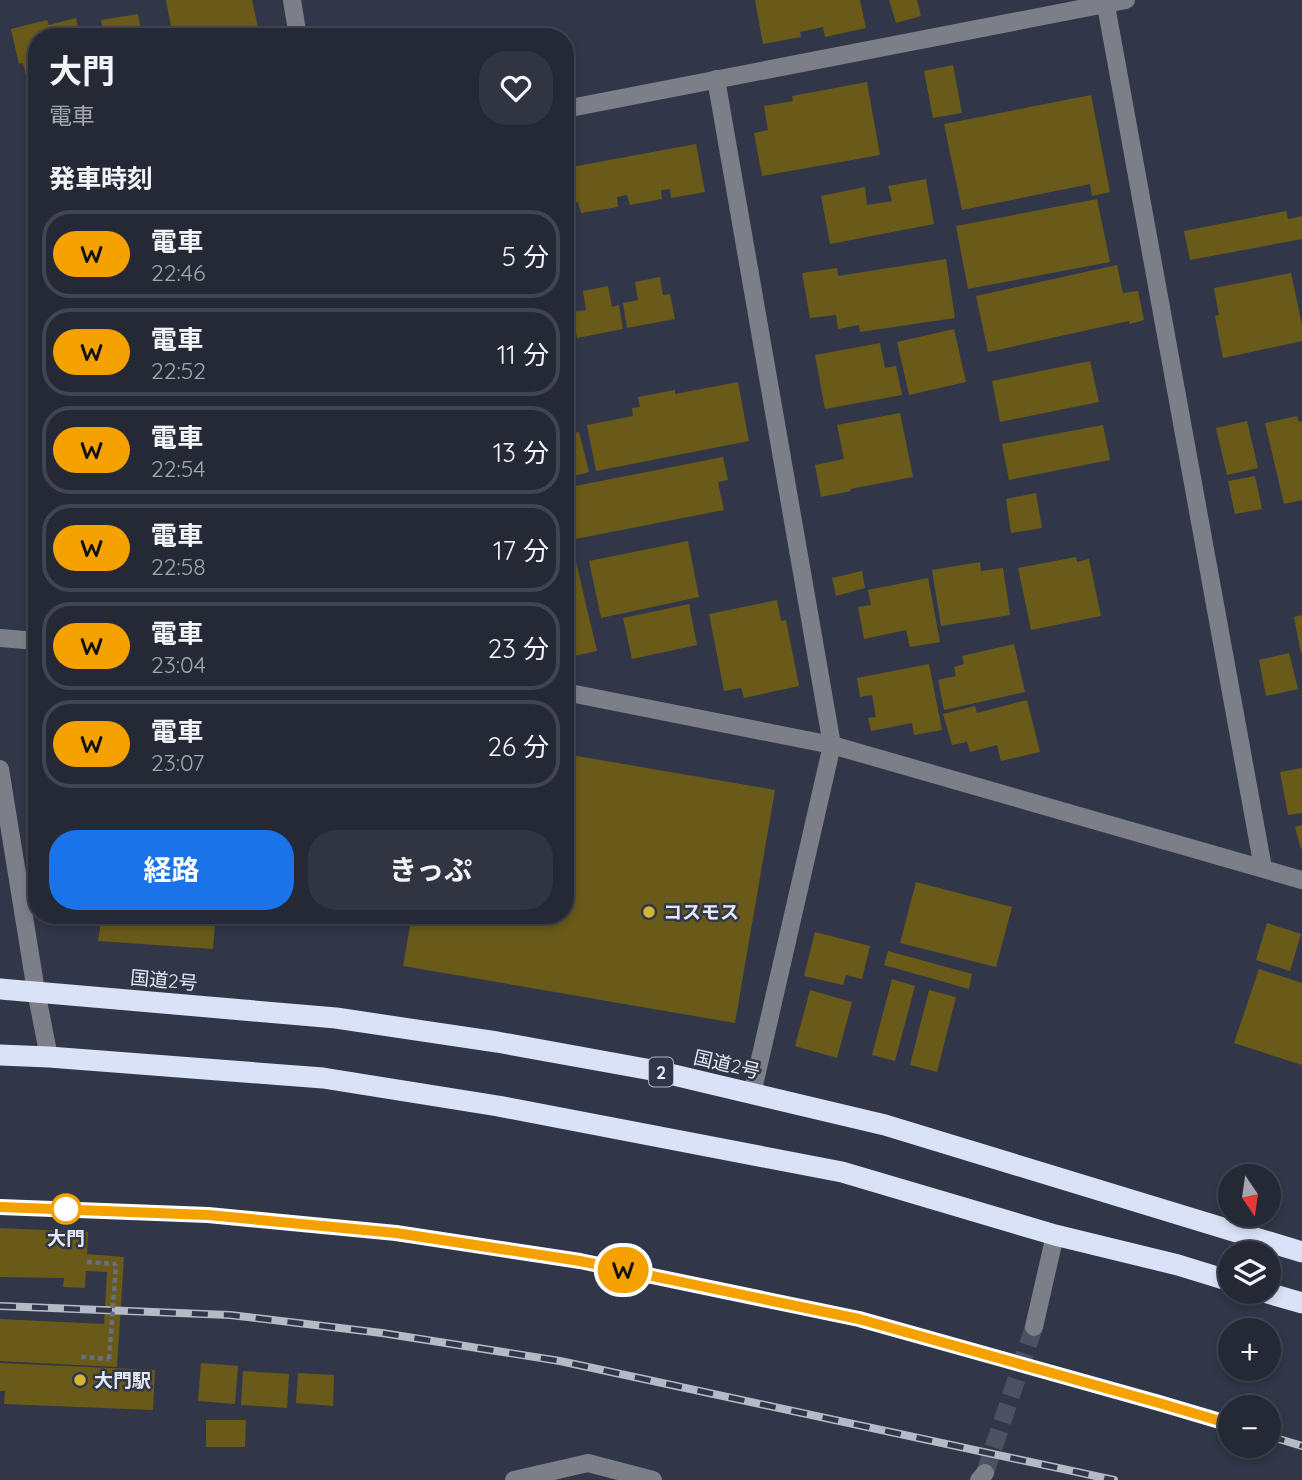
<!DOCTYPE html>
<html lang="ja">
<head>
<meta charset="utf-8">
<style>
  body { margin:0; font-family:Quicksand,"Noto Sans JP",sans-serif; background:#313542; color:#f1f3f6; height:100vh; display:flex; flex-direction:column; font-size:26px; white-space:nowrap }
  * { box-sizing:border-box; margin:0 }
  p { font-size:23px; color:#a3a6ad }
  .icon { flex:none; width:38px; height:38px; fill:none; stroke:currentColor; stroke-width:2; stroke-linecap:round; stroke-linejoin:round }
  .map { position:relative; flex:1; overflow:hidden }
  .panel { position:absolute; left:28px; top:28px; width:546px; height:896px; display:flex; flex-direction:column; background:#252936; border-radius:28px; box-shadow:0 4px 10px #0003,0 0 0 2px #424551 }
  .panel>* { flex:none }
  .badge { padding:0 14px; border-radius:23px; font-size:24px; line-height:46px }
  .needle { width:46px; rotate:167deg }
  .fabs { position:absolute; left:1218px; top:1164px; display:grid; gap:14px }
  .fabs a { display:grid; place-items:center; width:63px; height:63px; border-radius:50%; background:#252936; box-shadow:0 4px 10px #0003,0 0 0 2px #424551; font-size:35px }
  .map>.badge { position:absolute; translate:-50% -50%; box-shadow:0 0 0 4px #fff }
  h2 { padding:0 21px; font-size:26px; line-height:63px }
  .round { display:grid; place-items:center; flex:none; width:74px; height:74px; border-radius:28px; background:#313542 }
  .overview { display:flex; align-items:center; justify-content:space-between; height:119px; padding:0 21px }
  h1 { font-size:33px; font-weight:700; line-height:52px }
  .cta { display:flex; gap:14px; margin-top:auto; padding:14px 21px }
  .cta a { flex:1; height:80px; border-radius:28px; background:#1a73e8; color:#fff; font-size:28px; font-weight:700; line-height:80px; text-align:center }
  .cta a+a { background:#313542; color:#f1f3f6 }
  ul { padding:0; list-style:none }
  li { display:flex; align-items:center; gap:21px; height:88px; margin:0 14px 10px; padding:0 7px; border:4px solid #424551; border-radius:28px }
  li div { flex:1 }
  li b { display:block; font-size:26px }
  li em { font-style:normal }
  li .badge { min-width:77px; font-weight:700; text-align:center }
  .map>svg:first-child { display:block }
</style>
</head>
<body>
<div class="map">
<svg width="1302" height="1480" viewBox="0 0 1302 1480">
  <rect width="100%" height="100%" fill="#313748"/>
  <g fill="#695a19">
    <path d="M166 0H252L259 32 232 37H173Z"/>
    <path d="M755 0H860L866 28 825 37 823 27 800 32 801 37 763 44Z"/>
    <path d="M889 0H917L921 16 896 23Z"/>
    <path d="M138 14 142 37H104L101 20Z"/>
    <path d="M76 18 80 37H37L36 117 23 63 19 64 11 29 47 20 49 25Z"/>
    <path d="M953 65 962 113 933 118 924 71Z"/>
    <path d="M867 82 880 155 762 176 754 133 768 130 764 106 793 101 792 96Z"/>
    <path d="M1091 95 1110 192 1092 196 1090 184 962 210 944 124Z"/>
    <path d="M696 144 705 192 671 198 670 189 661 190 662 199 630 205 627 195 617 197 618 207 581 213 578 202 572 203 566 168Z"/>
    <path d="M926 179 934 224 830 244 821 196 865 187 867 205 892 201 888 186Z"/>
    <path d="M1097 199 1110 262 968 289 956 226Z"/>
    <path d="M1286 211 1288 219 1302 216V239L1190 260 1184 231Z"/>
    <path d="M946 259 955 318 860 332 859 325 838 329 836 315 810 318 802 273 837 268 838 276Z"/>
    <path d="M1117 265 1123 293 1138 291 1144 320 1130 324 1129 321 988 352 976 296Z"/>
    <path d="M1291 273 1302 325V341L1223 358 1215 316 1219 315 1214 288Z"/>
    <path d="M660 277 663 295 670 294 675 319 627 328 623 303 638 300 635 282Z"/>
    <path d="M608 286 612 307 619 305 623 329 577 338 572 312 586 310 583 291Z"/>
    <path d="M954 329 966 382 909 395 897 342Z"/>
    <path d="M880 343 885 368 896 366 902 395 825 409 815 355Z"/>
    <path d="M1090 361 1099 402 1000 422 992 381Z"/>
    <path d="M738 382 749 441 596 471 587 425 633 416 632 408 640 407 638 397 675 390V394Z"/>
    <path d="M900 413 913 477 850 489 851 491 821 497 815 465 844 459 837 425Z"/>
    <path d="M1297 416 1299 422 1302 421V500L1284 504 1265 423Z"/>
    <path d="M1247 421 1258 468 1227 475 1216 428Z"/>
    <path d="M1103 425 1110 460 1009 480 1002 444Z"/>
    <path d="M579 432 589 472 565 478V435Z"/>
    <path d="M723 457 728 480 718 482 724 510 565 541V488Z"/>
    <path d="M1255 476 1262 509 1235 514 1228 481Z"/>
    <path d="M1036 493 1042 528 1011 533 1006 499Z"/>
    <path d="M688 541 699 597 601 618 589 561Z"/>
    <path d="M1076 557 1077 562 1089 559 1101 616 1031 630 1018 568Z"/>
    <path d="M576 562 597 651 565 658V564Z"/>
    <path d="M980 562 981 571 1003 568 1010 615 941 626 932 570Z"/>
    <path d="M862 571 865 588 836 596 832 578Z"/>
    <path d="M928 578 940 642 910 647 906 630 864 639 858 607 871 605 868 590Z"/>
    <path d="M777 600 781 621 786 620 799 686 744 698 741 688 724 691 709 614Z"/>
    <path d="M689 604 697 645 632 659 623 618Z"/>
    <path d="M1302 615V653H1301L1294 617Z"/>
    <path d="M1014 644 1025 692 944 710 938 680 956 676 954 667 964 664 962 656Z"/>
    <path d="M1289 653 1298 689 1266 696 1259 660Z"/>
    <path d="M929 664 942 730 914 735 912 723 871 731 868 718 876 717 872 695 860 697 857 678Z"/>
    <path d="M1027 700 1040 752 1001 761 997 745 970 752 967 742 952 745 943 714 975 706 977 713Z"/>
    <path d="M565 754 775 790 735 1023 403 966 412 915H565Z"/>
    <path d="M1302 768V813L1288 815 1280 772Z"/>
    <path d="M1302 825V849H1301L1295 827Z"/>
    <path d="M916 882 1012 907 996 967 900 943Z"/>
    <path d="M146 915H220L219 922 146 917Z"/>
    <path d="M102 916 215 924 213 949 98 941Z"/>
    <path d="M1267 923 1301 934 1290 971 1256 960Z"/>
    <path d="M815 932 870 946 862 979 846 975 843 985 804 976Z"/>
    <path d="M888 951 972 974 969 989 884 965Z"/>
    <path d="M1259 969 1302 983V1065L1234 1043Z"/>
    <path d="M892 979 915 986 895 1061 872 1055Z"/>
    <path d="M810 990 852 1002 837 1058 795 1046Z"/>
    <path d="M929 990 956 997 937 1072 910 1065Z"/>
    <path d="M0 1228 88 1232 87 1254 124 1257 117 1367 0 1361V1319L104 1324 107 1272 86 1271 85 1288 63 1287 64 1278 0 1277Z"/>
    <path d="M0 1363 155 1370 153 1410 4 1404 5 1391H0Z"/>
    <path d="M201 1363 238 1366 235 1404 198 1401Z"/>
    <path d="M243 1371 289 1374 287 1408 241 1405Z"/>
    <path d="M298 1373 334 1375 333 1406 296 1403Z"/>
    <path d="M206 1420H246L245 1447H206Z"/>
  </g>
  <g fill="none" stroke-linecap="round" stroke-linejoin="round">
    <path stroke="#4c5262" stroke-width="18" stroke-dasharray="18 9" stroke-linecap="butt" d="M985 1473 1034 1327"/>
    <g stroke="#696f7e" stroke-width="4.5" stroke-dasharray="5 3.5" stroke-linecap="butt">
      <path d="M87 1262 116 1264"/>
      <path d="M81 1357 109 1359"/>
    </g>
    <g stroke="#7c7f88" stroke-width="18">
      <path d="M292 0 298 37"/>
      <path d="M1105 0 1263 868"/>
      <path d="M716 79 832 745 752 1094"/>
      <path d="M565 109 1126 0"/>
      <path d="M0 638 37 641"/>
      <path d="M565 692 832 745 1302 880"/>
      <path d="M0 769 36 991 49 1057"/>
      <path d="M1034 1327 1055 1235"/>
      <path d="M514 1480 588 1463 653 1480"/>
      <path d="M979 1480 985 1473"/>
    </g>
    <g stroke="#dae2f7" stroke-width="21">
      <path d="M0 989 336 1018 497 1042 657 1071 885 1125 1302 1252"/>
      <path d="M0 1055 49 1057 323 1078 498 1106 842 1172 1055 1235 1178 1265 1230 1281"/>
      <path d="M1264 1292 1302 1303"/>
    </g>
    <g stroke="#b5bac6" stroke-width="8">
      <g id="rail">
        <path d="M0 1207 208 1215 396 1233 580 1261 859 1319 1159 1403 1230 1424"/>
        <path d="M0 1306 230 1315 382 1333 560 1361 1114 1480"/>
        <path d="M1269 1436 1302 1446"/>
      </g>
    </g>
    <use href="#rail" stroke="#313748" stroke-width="5" stroke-dasharray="16" stroke-linecap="butt"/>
    <path stroke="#696f7e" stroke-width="4.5" stroke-dasharray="5 3.5" stroke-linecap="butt" d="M109 1359 116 1264"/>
  </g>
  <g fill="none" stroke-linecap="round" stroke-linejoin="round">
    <g stroke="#fff" stroke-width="16">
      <path id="line" d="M0 1207 208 1215 396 1233 580 1261 859 1319 1159 1403 1230 1424"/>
    </g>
    <use href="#line" stroke="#f5a200" stroke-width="10"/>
  </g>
  <g fill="#d3b635" stroke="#313748" stroke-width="2.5">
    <circle cx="649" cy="912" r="7"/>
    <circle cx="80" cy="1380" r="7"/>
  </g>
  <circle fill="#fff" stroke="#f5a200" stroke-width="3.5" cx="66" cy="1209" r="14"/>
  <g text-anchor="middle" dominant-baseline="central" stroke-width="5" stroke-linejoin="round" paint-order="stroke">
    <rect fill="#313748" stroke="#afb4c0" stroke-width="2" x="649" y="1057.5" width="24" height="29" rx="5"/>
    <g font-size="18" font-weight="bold" fill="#e5e9f3">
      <text x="661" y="1072">2</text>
    </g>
    <g font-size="19" font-weight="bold" fill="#e5e9f3" stroke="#313748" text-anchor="start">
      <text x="663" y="912">コスモス</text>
      <text x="94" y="1380">大門駅</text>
    </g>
    <g font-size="19" fill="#e5e9f3" stroke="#313748">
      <text transform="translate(164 980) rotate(5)">国道2号</text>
      <text transform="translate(727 1064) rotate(13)">国道2号</text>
    </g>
    <g font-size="19" font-weight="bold" fill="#e5e9f3" stroke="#313748">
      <text x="66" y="1238">大門</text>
    </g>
  </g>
</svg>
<div class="fabs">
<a><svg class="needle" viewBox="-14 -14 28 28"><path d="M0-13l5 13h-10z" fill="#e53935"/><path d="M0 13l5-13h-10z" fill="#a3a6ad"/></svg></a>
<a><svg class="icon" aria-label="layers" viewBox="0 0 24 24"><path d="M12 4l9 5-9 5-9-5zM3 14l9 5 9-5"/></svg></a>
<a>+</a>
<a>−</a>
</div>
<b class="badge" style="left:623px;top:1270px;background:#f5a200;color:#111">W</b>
<section class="panel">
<div class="overview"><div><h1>大門</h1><p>電車</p></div><a class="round"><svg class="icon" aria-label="heart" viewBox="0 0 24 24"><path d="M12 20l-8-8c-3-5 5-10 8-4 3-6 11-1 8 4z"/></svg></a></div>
<h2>発車時刻</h2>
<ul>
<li><span class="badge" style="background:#f5a200;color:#111">W</span><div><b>電車</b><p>22:46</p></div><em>5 分</em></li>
<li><span class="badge" style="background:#f5a200;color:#111">W</span><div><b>電車</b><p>22:52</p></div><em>11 分</em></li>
<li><span class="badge" style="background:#f5a200;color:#111">W</span><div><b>電車</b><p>22:54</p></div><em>13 分</em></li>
<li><span class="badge" style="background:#f5a200;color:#111">W</span><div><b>電車</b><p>22:58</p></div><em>17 分</em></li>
<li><span class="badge" style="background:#f5a200;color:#111">W</span><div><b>電車</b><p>23:04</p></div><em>23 分</em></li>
<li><span class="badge" style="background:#f5a200;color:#111">W</span><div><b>電車</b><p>23:07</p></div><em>26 分</em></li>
</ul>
<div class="cta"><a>経路</a><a>きっぷ</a></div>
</section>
</div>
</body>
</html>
